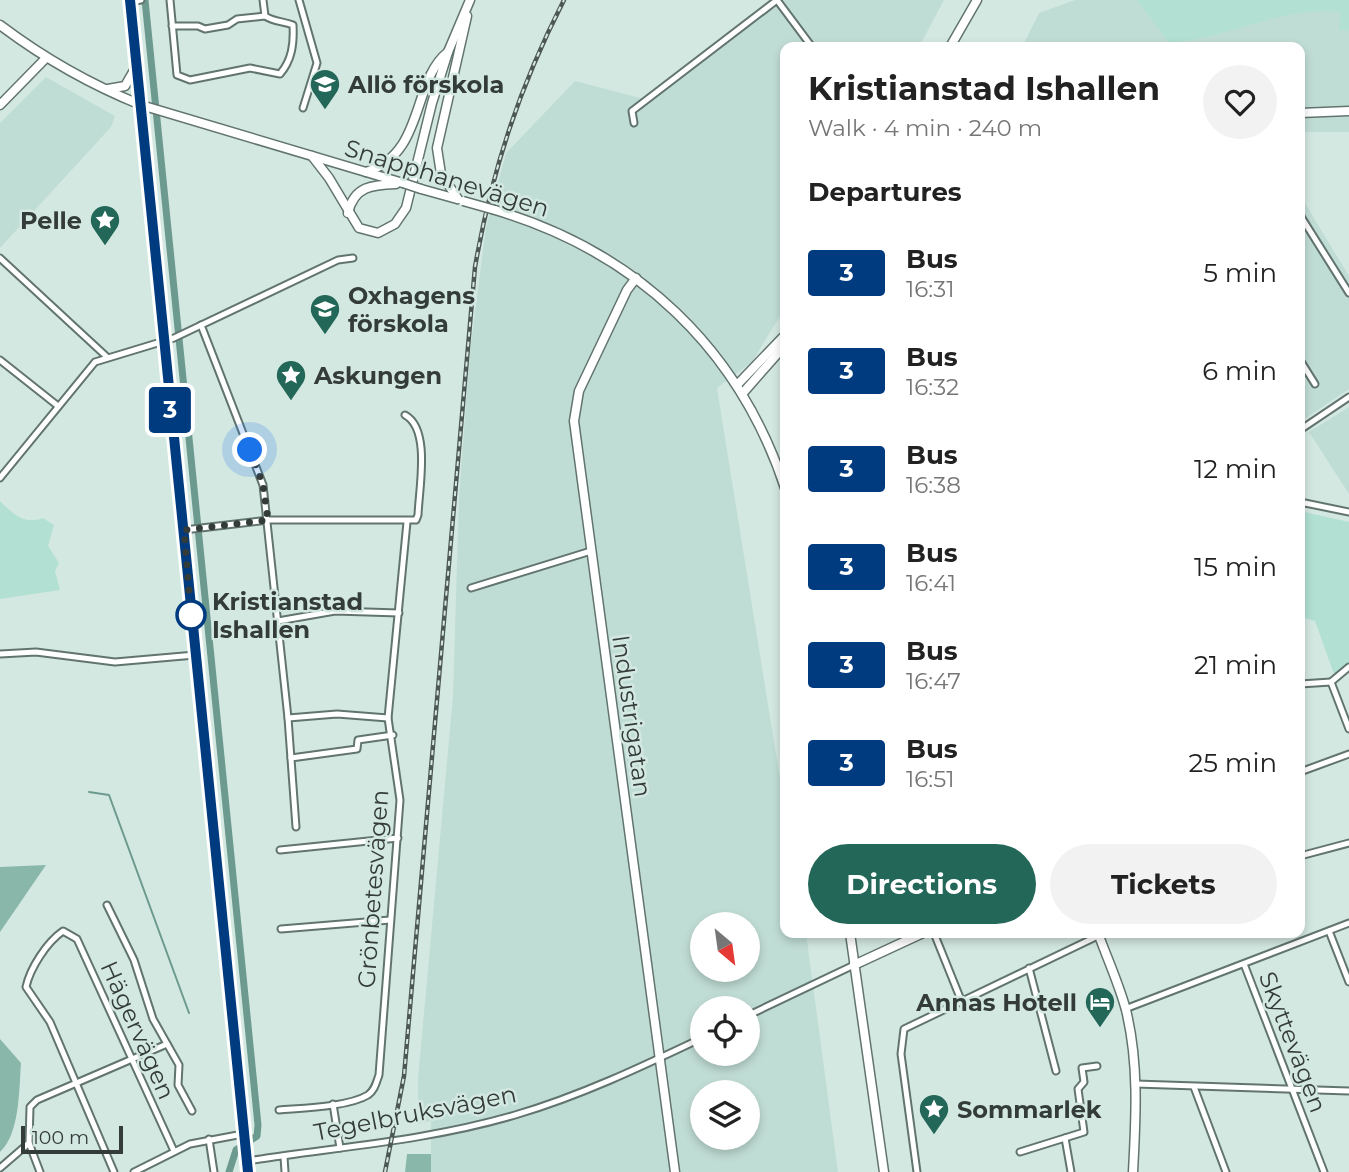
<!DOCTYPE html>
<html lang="en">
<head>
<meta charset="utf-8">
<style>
  body { margin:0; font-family:Montserrat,sans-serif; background:#f2f2f2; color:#222; height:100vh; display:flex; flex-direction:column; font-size:26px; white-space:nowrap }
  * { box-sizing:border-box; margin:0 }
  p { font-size:23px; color:#767676 }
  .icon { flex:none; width:38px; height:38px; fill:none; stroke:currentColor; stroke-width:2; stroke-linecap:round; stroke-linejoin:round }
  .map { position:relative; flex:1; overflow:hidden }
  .sheet { position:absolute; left:780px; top:42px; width:525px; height:896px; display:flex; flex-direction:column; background:#fff; border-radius:14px; box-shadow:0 4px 10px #0003 }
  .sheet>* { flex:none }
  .badge { padding:0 14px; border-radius:5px; font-size:24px; line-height:46px }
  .needle { width:46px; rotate:151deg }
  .buttons { position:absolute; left:690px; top:912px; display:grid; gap:14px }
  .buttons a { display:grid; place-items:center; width:70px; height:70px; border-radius:50%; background:#fff; box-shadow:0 4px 10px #0003; font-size:35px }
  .scale { position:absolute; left:21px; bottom:18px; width:102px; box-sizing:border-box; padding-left:7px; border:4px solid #343c3a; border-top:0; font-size:19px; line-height:24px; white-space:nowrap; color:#343c3a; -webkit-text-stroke:5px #d4e8e2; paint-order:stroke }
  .you { position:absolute; width:35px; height:35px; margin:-18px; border:5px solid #fff; border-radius:50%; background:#1a73e8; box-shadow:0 0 0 10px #1a73e833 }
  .map>.badge { position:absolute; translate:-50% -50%; box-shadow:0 0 0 4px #fff }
  h2 { padding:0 28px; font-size:26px; line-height:63px }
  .round { display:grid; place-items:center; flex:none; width:74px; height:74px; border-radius:37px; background:#f2f2f2 }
  .headline { display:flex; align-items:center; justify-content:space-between; height:119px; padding:0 28px }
  h1 { font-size:33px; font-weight:700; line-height:52px }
  .cta { display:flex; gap:14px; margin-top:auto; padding:14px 28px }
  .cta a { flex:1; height:80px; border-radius:42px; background:#236758; color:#fff; font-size:28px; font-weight:700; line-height:80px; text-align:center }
  .cta a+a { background:#f2f2f2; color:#222 }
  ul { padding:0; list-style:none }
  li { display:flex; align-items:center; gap:21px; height:98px; padding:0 28px }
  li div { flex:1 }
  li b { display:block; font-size:26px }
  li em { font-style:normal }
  li .badge { min-width:77px; font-weight:700; text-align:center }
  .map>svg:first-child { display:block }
</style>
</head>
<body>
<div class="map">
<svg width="1349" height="1172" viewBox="0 0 1349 1172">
  <rect width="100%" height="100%" fill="#d4e8e2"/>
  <g fill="#c0ddd5" fill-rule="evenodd">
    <path d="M781 0H944L919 47H786V306L752 362 717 388 786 816V933H806L838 1172H431V1121L418 1124V1078L453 696 459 496 470 351 486 227 506 153 575 81 652 101ZM702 924H747V970H702ZM702 1008H747V1054H702ZM702 1092H747V1138H702Z"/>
    <path d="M1075 0H1151L1349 9V132H1300V47H1022L1039 13Z"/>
    <path d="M46 77 115 116 111 127 0 248V123Z"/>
    <path d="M1300 195 1349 276V389L1300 422Z"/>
    <path d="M1349 407V494L1309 432Z"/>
  </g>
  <g fill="#b2e0d3">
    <path d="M1137 0H1349V31L1339 30 1340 12C1280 6 1227 39 1169 43Z"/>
    <path d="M0 501C13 514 24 525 43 518L54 525 48 546 59 563 55 571 60 590 0 599Z"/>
    <path d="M1300 511 1349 522V662L1334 674 1315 621 1300 617Z"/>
  </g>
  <g fill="#89b7aa">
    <path d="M46 865 0 932V867Z"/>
    <path d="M0 1039 21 1063C19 1089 20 1134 0 1152Z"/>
    <path d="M407 1154H431V1172H405Z"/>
  </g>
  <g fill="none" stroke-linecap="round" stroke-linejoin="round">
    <path stroke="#6d9a8e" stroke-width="2" d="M89 792 109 795 189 1013"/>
    <path stroke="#6d9a8e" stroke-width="7" d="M145 0 258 1125 257 1136 236 1150 229 1172"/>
    <g stroke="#62746f" stroke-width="9">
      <g id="street">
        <path d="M170 0 177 75 190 80 250 68 280 74C292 60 294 44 293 25 283 21 274 22 265 16L263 0"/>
        <path d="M299 0 317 63 303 108"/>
        <path d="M777 0 812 47"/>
        <path d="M130 2 141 0"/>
        <path d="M172 26H198L205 29 228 25 237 19 265 16"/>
        <path d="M634 123 632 111 777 0"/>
        <path d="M1300 215 1349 293"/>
        <path d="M0 258 107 357"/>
        <path d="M201 325 263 485 288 718 296 827"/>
        <path d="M0 360 58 406"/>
        <path d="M1300 360 1315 384"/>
        <path d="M1300 430 1349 397"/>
        <path d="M0 478 95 362 174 338 338 260 353 258"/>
        <path d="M1300 502 1349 512"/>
        <path d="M184 530 268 520H416L418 515C419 488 431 429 405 415"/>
        <path d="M471 588 591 551"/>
        <path d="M278 621 335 611 399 613"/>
        <path d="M0 654 36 652 115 662 195 655"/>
        <path d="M1331 682 1349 729"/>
        <path d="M1331 682 1349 667"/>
        <path d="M1300 684 1331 682"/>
        <path d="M288 718 337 714 388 718"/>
        <path d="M291 758 357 749 358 740 393 735"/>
        <path d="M1300 772 1349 754"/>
        <path d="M280 850 398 838"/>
        <path d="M1300 856 1349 843"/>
        <path d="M107 905 134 960 153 1019 179 1065 178 1085 192 1111"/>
        <path d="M281 929 390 920"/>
        <path d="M1329 931 1349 982"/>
        <path d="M934 933 961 1000"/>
        <path d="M1244 964 1324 1172"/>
        <path d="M1029 968 1056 1071"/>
        <path d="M1125 1009 1349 923"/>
        <path d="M747 1016 854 965"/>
        <path d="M1136 1084 1349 1091"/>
        <path d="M1194 1087 1226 1172"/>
        <path d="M333 1104 340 1148"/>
        <path d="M279 1110C302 1108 348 1107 368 1095 375 1090 376 1083 379 1075L400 800 388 718 407 522"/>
        <path d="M1065 1138 1071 1172"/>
        <path d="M209 1139 214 1172"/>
        <path d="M29 1143 40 1172"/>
        <path d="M1020 1152 1084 1132 1078 1089 1084 1082 1082 1068 1097 1066"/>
        <path d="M284 1157 285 1172"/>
        <path d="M247 1161C336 1147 427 1141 515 1115 580 1096 641 1067 702 1038"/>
        <path d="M0 1168 29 1143 30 1107 37 1100 167 1044"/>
        <path d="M114 1172 50 1022 26 987C30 968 47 942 63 931L77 939 174 1151"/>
        <path d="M134 1172 190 1144 243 1134"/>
        <path d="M917 1172 901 1054 904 1029 1104 933"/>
      </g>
    </g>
    <g stroke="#62746f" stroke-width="11">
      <g id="secondary">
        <path d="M130 0 248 1172"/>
        <path d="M0 25C45 59 89 84 141 105L403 183"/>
        <path d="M950 47 977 0"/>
        <path d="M108 89 125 86 136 67"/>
        <path d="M0 105 45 59"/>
        <path d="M1300 113 1349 111"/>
        <path d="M312 156 329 178 359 228 378 233 395 224 406 208 432 103 448 52 470 0"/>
        <path d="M366 172C426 153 411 81 448 52"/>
        <path d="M421 189 457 199"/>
        <path d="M458 199 441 174 437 148 467 16"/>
        <path d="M495 210C637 252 740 349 786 491"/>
        <path d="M348 213C354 186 372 185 396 184"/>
        <path d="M636 278 627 290 579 391 574 421 675 1172"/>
        <path d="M737 385 786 334"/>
        <path d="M742 394 786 344"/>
        <path d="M850 933 884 1172"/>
        <path d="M1098 933C1107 958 1119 984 1126 1010 1139 1063 1136 1117 1133 1172"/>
        <path d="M854 965 923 933"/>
      </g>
    </g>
    <use href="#street" stroke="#fff" stroke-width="5"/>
    <use href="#secondary" stroke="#fff" stroke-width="8"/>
    <g stroke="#4d5754" stroke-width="4.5">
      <path id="rail" d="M385 1172 404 1076 475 267C492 170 519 88 564 0"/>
    </g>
    <use href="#rail" stroke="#d4e8e2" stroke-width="2" stroke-dasharray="5" stroke-linecap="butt"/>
    <g stroke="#62746f" stroke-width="11" stroke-linecap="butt">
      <g id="secondary-bridge">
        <path d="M403 183 421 189"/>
        <path d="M463 201 495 210"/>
      </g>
    </g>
    <use href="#secondary-bridge" stroke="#fff" stroke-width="8"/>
  </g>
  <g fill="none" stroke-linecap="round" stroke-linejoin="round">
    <g stroke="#fff" stroke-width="16">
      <path id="line" d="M130 0 248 1172"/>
    </g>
    <use href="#line" stroke="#003b80" stroke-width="10"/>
    <path stroke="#343c3a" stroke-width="7" stroke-dasharray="0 12.6" d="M191 615 184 530 268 520 263 485 250 450"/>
  </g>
  <defs>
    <g id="school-pin" transform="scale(1.575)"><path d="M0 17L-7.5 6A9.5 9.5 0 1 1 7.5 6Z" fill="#236758" stroke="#d4e8e2"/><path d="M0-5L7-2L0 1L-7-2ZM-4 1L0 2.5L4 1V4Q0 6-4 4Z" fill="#fff"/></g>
    <g id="sight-pin" transform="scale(1.575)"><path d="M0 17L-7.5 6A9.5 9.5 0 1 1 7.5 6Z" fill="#236758" stroke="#d4e8e2"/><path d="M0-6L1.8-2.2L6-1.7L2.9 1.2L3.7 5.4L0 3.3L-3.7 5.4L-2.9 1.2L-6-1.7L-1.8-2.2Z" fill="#fff"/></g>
    <g id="hotel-pin" transform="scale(1.575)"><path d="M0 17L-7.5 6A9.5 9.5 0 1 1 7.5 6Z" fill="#236758" stroke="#d4e8e2"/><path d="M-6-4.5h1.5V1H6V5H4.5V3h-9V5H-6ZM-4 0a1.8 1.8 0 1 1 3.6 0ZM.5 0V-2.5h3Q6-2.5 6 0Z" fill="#fff"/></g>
  </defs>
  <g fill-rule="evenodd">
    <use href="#school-pin" x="325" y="84"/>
    <use href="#sight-pin" x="105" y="220"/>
    <use href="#school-pin" x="325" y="309"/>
    <use href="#sight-pin" x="291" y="375"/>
    <use href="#hotel-pin" x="1100" y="1002"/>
    <use href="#sight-pin" x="934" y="1109"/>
  </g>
  <circle fill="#fff" stroke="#003b80" stroke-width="3.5" cx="191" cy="615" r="14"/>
  <g text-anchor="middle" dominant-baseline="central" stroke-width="5" stroke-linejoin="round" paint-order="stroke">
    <g font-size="24" font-weight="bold" fill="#343c3a" stroke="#d4e8e2" text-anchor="start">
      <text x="348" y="84">Allö förskola</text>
      <text x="82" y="220" text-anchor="end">Pelle</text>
      <text x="348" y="295">Oxhagens<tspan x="348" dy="28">förskola</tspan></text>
      <text x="314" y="375">Askungen</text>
      <text x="1077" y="1002" text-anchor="end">Annas Hotell</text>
      <text x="957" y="1109">Sommarlek</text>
    </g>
    <g font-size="24" fill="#343c3a" stroke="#d4e8e2">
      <text transform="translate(447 178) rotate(17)">Snapphanevägen</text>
      <text transform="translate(632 716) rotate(82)">Industrigatan</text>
      <text transform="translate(373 889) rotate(-86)">Grönbetesvägen</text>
      <text transform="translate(138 1030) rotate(66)">Hägervägen</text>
      <text transform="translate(1293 1042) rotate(69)">Skyttevägen</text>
      <text transform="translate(415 1113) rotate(-11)">Tegelbruksvägen</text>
    </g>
    <g font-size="24" font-weight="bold" fill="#343c3a" stroke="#d4e8e2" text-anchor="start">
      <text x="212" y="601">Kristianstad<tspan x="212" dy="28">Ishallen</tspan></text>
    </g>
  </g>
</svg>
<div class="buttons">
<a><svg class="needle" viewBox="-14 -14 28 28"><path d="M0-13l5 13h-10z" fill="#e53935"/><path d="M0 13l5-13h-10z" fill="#767676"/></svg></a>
<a><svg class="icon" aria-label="locate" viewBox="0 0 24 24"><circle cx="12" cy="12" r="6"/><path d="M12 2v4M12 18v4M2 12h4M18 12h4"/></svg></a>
<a><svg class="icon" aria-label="layers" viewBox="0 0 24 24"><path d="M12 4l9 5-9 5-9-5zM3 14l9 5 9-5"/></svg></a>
</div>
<div class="scale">100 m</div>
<div class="you" style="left:250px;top:450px"></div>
<b class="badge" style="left:170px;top:410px;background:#003b80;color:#fff">3</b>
<section class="sheet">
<div class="headline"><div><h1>Kristianstad Ishallen</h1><p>Walk · 4 min · 240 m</p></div><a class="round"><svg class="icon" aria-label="heart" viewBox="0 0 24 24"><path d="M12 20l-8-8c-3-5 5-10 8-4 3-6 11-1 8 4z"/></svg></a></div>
<h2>Departures</h2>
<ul>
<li><span class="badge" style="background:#003b80;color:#fff">3</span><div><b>Bus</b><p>16:31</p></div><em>5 min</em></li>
<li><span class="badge" style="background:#003b80;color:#fff">3</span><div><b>Bus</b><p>16:32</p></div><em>6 min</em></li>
<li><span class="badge" style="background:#003b80;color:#fff">3</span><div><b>Bus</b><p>16:38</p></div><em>12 min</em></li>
<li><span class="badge" style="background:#003b80;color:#fff">3</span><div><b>Bus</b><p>16:41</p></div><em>15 min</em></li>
<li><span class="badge" style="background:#003b80;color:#fff">3</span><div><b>Bus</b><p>16:47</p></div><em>21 min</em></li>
<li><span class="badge" style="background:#003b80;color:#fff">3</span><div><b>Bus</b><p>16:51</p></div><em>25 min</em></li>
</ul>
<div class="cta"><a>Directions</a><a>Tickets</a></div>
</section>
</div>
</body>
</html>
